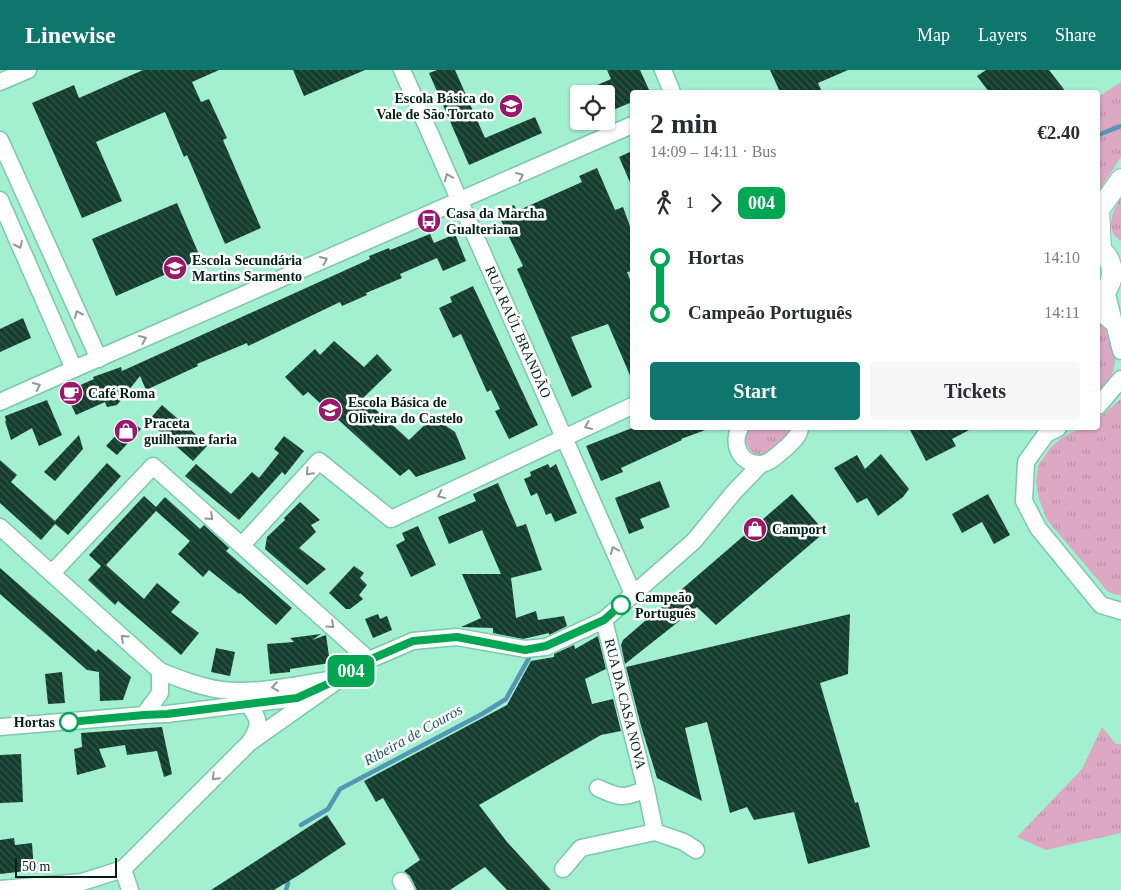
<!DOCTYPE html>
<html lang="en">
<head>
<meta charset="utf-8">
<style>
  body { margin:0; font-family:Georgia,serif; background:#f7f7f7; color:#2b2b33; height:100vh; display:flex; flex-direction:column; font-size:19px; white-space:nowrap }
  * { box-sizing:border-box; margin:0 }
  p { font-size:16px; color:#7c7c81 }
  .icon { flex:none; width:28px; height:28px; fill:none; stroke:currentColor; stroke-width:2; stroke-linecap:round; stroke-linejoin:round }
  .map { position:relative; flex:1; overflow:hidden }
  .panel { position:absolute; left:630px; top:20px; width:470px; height:340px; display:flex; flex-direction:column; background:#fff; border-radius:5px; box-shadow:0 1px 4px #0004 }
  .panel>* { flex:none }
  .badge { padding:0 10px; border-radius:8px; font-size:18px; line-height:32px }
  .buttons { position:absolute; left:570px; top:15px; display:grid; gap:10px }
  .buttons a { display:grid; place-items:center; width:45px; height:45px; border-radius:5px; background:#fff; box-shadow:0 1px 4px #0004; font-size:25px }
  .scale { position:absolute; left:15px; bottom:12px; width:102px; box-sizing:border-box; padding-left:5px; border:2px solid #012116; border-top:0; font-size:14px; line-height:18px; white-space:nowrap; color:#012116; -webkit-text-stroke:4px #fefefe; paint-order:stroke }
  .map>.badge { position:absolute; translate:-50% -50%; box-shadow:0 0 0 2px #fff }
  .legs { display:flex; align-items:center; gap:8px; height:55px; padding:0 20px; font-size:16px }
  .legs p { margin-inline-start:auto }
  .headline { display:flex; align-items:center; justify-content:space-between; height:85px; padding:0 20px }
  h1 { font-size:28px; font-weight:800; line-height:38px }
  .action { display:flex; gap:10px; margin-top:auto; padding:10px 20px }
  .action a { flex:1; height:58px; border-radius:5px; background:#0f766e; color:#fff; font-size:20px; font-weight:800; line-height:58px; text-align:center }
  .action a+a { background:#f7f7f7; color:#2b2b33 }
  ul { padding:0 20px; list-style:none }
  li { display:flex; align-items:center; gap:18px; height:55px; font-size:19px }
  li i { display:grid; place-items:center; width:8px; height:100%; margin:0 6px; background:currentColor }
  li i::after { content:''; width:12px; height:12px; margin:-6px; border:4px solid; border-radius:50%; background:#fff }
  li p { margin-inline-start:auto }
  li:first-child i { background:linear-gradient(#0000 50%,currentColor 0) }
  li:last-child i { background:linear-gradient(currentColor 50%,#0000 0) }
  header { display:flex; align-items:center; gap:30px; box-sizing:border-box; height:70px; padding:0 25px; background:#0f766e; color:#fff }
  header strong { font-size:24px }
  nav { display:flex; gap:28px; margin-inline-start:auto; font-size:18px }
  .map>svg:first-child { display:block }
</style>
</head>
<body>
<header>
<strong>Linewise</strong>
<nav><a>Map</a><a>Layers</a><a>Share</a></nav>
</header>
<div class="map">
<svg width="1121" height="820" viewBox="0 0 1121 820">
  <defs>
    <pattern id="grass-tufts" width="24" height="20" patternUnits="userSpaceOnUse" patternTransform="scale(1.25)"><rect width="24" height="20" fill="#dda8c3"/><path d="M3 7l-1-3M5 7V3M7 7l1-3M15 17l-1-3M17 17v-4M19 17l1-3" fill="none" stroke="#bc90a7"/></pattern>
    <pattern id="building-back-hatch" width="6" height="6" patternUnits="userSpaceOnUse" patternTransform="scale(1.25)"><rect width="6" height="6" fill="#143d2f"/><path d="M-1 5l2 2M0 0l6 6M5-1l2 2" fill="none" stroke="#34564b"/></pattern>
  </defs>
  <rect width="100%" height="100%" fill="#a3f0d1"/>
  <g fill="url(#grass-tufts)">
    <path d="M1121 12V87L1098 122V27Z"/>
    <path d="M1121 128V171C1104 161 1112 141 1121 128Z"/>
    <path d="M1098 248C1116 265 1121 291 1108 312 1105 317 1103 321 1098 323Z"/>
    <path d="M1121 329V526L1108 522 1047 450 1039 429 1036 412 1038 396 1051 377 1064 366 1082 358H1098V349Z"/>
    <path d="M748 358H793C789 366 777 381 768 384 751 390 741 372 748 358Z"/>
    <path d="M1102 657 1116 674H1121V763L1046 780 1017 767 1082 699Z"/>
  </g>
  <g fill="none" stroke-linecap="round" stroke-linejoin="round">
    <g stroke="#5297b3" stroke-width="4.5">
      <path d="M1098 65 1121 56"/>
      <path d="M301 755 328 739 340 719 482 644 506 629 529 588"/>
      <path d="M286 820 288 813"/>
    </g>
  </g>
  <g fill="url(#building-back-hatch)">
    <path d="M143 0H219L192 12 201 32 209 29 227 68 223 70 261 158 225 174 187 85 184 87 165 42 96 72 122 131 82 148 32 33 74 15 79 28Z"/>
    <path d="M293 0H365L304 26Z"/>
    <path d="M437 0H455L485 68 535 47 542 63 469 95 429 3Z"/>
    <path d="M607 0H640L650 22H632V32L606 43V24H577L611 9Z"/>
    <path d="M770 0H848L818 13 822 22H780Z"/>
    <path d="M986 0H1049L1066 22H989L977 6Z"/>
    <path d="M632 81V117L619 87Z"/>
    <path d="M597 98 615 140 623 137 632 162V201L627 202 632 215V310L608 254 571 267 592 317 572 327 517 199 523 196 497 142 514 135 517 141 582 112 579 106Z"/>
    <path d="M177 133 201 189 116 226 92 169Z"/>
    <path d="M430 164 434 173 455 164 466 191 443 201 437 188 400 204 402 208 366 223 367 225 342 236 340 232 248 276 247 273 197 294 198 296 146 320 140 306 117 335 107 337 105 332 76 345 64 320H69L94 309 93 307 121 297 122 301 370 189 369 186 389 178 390 180Z"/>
    <path d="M473 216 538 355 509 369 495 341 500 339 491 320 487 322 461 264 453 268 439 238 452 232 450 227Z"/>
    <path d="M23 248 31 268 0 282V259Z"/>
    <path d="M334 271 364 297 377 284 392 300 363 328 409 370 433 347 455 362 466 389 416 407 409 399 400 406 308 322 303 326 285 307 315 279 320 285Z"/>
    <path d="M47 330 62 365 39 376 32 358 11 370 5 351H6L5 346Z"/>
    <path d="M162 335 208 375 193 391 148 351Z"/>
    <path d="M130 350 141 359 117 385 106 376Z"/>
    <path d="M632 358H708V359L681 369 682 370 621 398 623 402 601 411 586 376Z"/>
    <path d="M909 358H973L952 369 956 376 926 391Z"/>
    <path d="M79 365 83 379 55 411 44 402Z"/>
    <path d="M284 366 304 381 285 405 282 402 239 450 185 406 196 394 231 424 252 402 259 408 279 383 274 379Z"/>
    <path d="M881 384 909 419 903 427 878 446 867 428 857 433 834 398 857 385 865 399Z"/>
    <path d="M0 390 17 405 11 412 55 451 107 393 121 406 68 465 55 454 41 470 0 433Z"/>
    <path d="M548 394 550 398 556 394 577 443 555 452 551 443 546 445 537 423 531 426 524 409 531 406 530 402Z"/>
    <path d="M660 411 670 437 640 449 644 458 629 464 615 428Z"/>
    <path d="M498 413 517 457 526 454 542 500 511 508 516 548 536 541 538 550 564 546 567 556 549 565V563L523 569 493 563V558L461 557 481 548 462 504H501L482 460 449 474 438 447 476 431 473 424Z"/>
    <path d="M792 424 825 462 716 555 697 537 625 594 621 575 623 570Z"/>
    <path d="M988 424 1010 465 994 474 982 452 962 463 952 444Z"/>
    <path d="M144 426 156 437 165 427 200 459 204 455 229 478 226 481 292 538 276 555 240 523 239 524 209 500 203 507 178 484 190 471 156 441 106 495 144 529 157 513 180 532 171 542 199 563 181 585 118 531 115 535 88 510 101 496 89 485Z"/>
    <path d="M300 432 320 450 311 455 316 462 299 478 326 499 307 515 265 479 267 467 285 450 284 448Z"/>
    <path d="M418 456 436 495 411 507 396 475 405 470 402 463Z"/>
    <path d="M354 496 364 503 360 508 367 515 359 525 363 529 350 539H346L329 523Z"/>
    <path d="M0 498 96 582 98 579 131 607 123 630 100 631 99 602 87 600 0 524Z"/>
    <path d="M378 544 380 549 387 546 392 560 373 568 365 549Z"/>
    <path d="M850 544 848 604 820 613 855 733 858 732 870 777 808 794 794 742 754 750 747 737 730 743 707 652 685 658 702 731 657 708 641 656 626 597Z"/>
    <path d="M321 564 312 570 326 565 330 593 290 599V602L270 604 267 574 294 572 290 568Z"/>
    <path d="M598 566 606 599 585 609 592 634 613 629 621 661 601 665 479 735 507 772 551 820H507L485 797 450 820H417L410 806 404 801 420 790 383 728 376 732 364 711 507 635 531 591 554 587V584L574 575 575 579Z"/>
    <path d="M216 578 235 582 230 606 211 602Z"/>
    <path d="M62 602 65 633 48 634 45 604Z"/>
    <path d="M162 657 172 704 164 707 157 681 127 685 125 675 99 679 106 697 77 705 74 679 82 677 81 663Z"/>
    <path d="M21 684 23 732 0 733V685Z"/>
    <path d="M327 745 346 774 299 805 274 820H211Z"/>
    <path d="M14 768 15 775 32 773 34 800 0 804V770Z"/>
  </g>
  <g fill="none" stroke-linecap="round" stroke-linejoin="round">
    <g stroke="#7bc8aa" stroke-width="19">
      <g id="minor">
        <path d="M402 0 633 524"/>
        <path d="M663 0 672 22"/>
        <path d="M0 12 28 0"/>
        <path d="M0 70 99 289"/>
        <path d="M0 130 74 299"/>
        <path d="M1106 220 1121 281"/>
        <path d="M1098 241 1114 254"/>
        <path d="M0 332 74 299 632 55"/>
        <path d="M1098 336 1121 309"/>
        <path d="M740 358C731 373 740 395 761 394 771 393 779 383 787 377 793 371 799 366 800 358"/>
        <path d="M1058 358 1046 364 1026 392 1024 431 1038 458 1101 535 1121 541"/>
        <path d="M0 457 160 601C180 609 200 617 222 620 259 624 299 614 336 609"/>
        <path d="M242 475 319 391 391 449 632 336"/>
        <path d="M52 503 153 396 369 590"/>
        <path d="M248 634C260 650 261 654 250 672"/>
        <path d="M144 645 160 623V601"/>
        <path d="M0 657 144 645 167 644 297 628 313 620"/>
        <path d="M598 718C620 728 623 729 646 719L604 550"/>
        <path d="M646 719 655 762 684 772 696 780"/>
        <path d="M123 799 130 820"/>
        <path d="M563 799 581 778 655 762"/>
        <path d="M401 811 406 820"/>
        <path d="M0 819 82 812 123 799 249 673 341 608 369 590 413 571 457 567 525 579 546 577 604 550 694 471 734 422 761 394"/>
      </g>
    </g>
    <g stroke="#7bc8aa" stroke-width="22">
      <g id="tertiary">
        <path d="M1099 139 1101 180"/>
        <path d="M1098 141 1121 109"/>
        <path d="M1098 178C1117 190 1116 216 1098 228"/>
      </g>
    </g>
    <use href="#minor" stroke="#fff" stroke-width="16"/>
    <use href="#tertiary" stroke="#fff" stroke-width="20"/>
  </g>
  <defs><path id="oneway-chevron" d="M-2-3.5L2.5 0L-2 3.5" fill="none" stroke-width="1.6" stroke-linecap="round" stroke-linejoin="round" transform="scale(1.25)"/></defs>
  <g stroke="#8d9b96">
    <use href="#oneway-chevron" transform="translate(520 106) rotate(-24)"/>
    <use href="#oneway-chevron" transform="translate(448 107) rotate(-113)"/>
    <use href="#oneway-chevron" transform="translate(19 175) rotate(66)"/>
    <use href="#oneway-chevron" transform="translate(324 190) rotate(-24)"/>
    <use href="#oneway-chevron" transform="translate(78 244) rotate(-114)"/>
    <use href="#oneway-chevron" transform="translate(143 269) rotate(-24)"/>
    <use href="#oneway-chevron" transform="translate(37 316) rotate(-25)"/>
    <use href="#oneway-chevron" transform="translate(588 356) rotate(156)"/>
    <use href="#oneway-chevron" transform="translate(309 402) rotate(133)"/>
    <use href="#oneway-chevron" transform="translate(441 425) rotate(155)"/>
    <use href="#oneway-chevron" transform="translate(210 447) rotate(42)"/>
    <use href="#oneway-chevron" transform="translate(614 480) rotate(-113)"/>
    <use href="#oneway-chevron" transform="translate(331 555) rotate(42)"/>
    <use href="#oneway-chevron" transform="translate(124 568) rotate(-138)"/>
    <use href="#oneway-chevron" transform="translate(275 617) rotate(172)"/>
    <use href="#oneway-chevron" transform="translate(215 707) rotate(135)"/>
  </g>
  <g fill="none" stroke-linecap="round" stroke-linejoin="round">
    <g stroke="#fff" stroke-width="11">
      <path id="line-1" d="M69 652 144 645 167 644 297 628 341 608 369 590 413 571 457 567 525 580 546 576 604 550 621 535"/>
    </g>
    <use href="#line-1" stroke="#00a651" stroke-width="8"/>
  </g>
  <defs>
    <g id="school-disc" transform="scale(1.25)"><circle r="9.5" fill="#9a186c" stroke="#fefefe"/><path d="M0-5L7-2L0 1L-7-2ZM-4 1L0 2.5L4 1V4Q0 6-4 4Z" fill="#fff"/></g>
    <g id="bus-disc" transform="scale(1.25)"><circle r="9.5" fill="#9a186c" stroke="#fefefe"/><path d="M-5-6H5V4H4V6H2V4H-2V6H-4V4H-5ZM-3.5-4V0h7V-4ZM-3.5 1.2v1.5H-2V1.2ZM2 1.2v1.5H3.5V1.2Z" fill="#fff"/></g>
    <g id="cafe-disc" transform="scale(1.25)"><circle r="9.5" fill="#9a186c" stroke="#fefefe"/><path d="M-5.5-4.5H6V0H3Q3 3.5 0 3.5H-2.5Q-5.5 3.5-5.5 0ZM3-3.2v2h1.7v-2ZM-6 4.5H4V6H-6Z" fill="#fff"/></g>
    <g id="shop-disc" transform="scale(1.25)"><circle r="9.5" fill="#9a186c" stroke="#fefefe"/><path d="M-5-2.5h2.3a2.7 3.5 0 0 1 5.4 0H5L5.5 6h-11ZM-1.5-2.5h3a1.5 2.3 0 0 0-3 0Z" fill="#fff"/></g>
  </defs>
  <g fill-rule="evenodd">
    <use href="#school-disc" x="511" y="36"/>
    <use href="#bus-disc" x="429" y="151"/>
    <use href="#school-disc" x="175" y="198"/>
    <use href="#cafe-disc" x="71" y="323"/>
    <use href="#school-disc" x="330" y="340"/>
    <use href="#shop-disc" x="126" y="361"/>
    <use href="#shop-disc" x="755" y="459"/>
  </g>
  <g fill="#fff" stroke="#00a651" stroke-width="2.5">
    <circle cx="621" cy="535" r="9"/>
    <circle cx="69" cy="652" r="9"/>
  </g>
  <g text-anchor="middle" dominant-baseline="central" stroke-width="5" stroke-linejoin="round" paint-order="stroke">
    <g font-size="14" font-weight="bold" fill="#012116" stroke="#fefefe" text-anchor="start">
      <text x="494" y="28" text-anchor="end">Escola Básica do<tspan x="494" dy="16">Vale de São Torcato</tspan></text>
      <text x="446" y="143">Casa da Marcha<tspan x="446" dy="16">Gualteriana</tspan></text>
      <text x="192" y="190">Escola Secundária<tspan x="192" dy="16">Martins Sarmento</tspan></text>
      <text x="88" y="323">Café Roma</text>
      <text x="348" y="332">Escola Básica de<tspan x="348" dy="16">Oliveira do Castelo</tspan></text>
      <text x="144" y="353">Praceta<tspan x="144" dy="16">guilherme faria</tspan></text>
      <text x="772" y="459">Camport</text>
    </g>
    <g font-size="14" fill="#012116" stroke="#fefefe">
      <text transform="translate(518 262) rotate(66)">RUA RAÚL BRANDÃO</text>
      <text transform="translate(625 634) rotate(76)">RUA DA CASA NOVA</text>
    </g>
    <g font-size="14" font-weight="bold" fill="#012116" stroke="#fefefe" text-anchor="start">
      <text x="635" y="527">Campeão<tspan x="635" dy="16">Português</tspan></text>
      <text x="55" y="652" text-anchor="end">Hortas</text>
    </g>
    <g font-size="15" font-style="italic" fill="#1e556a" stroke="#fefefe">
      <text transform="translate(413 665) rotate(-29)">Ribeira de Couros</text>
    </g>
  </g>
</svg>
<div class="buttons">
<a><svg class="icon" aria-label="locate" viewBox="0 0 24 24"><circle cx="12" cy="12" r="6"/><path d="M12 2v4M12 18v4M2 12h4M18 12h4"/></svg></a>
</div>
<div class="scale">50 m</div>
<b class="badge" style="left:351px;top:601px;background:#00a651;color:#fff">004</b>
<section class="panel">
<div class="headline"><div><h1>2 min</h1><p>14:09 – 14:11 · Bus</p></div><b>€2.40</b></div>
<div class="legs"><svg class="icon" aria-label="walk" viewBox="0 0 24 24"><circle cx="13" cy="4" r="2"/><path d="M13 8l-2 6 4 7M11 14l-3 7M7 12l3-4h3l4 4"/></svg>1<svg class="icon" aria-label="forward" viewBox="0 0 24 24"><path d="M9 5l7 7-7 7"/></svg><b class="badge" style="background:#00a651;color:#fff">004</b></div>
<ul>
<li><i style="color:#00a651"></i><b>Hortas</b><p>14:10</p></li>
<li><i style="color:#00a651"></i><b>Campeão Português</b><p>14:11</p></li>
</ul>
<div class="action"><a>Start</a><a>Tickets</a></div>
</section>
</div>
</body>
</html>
